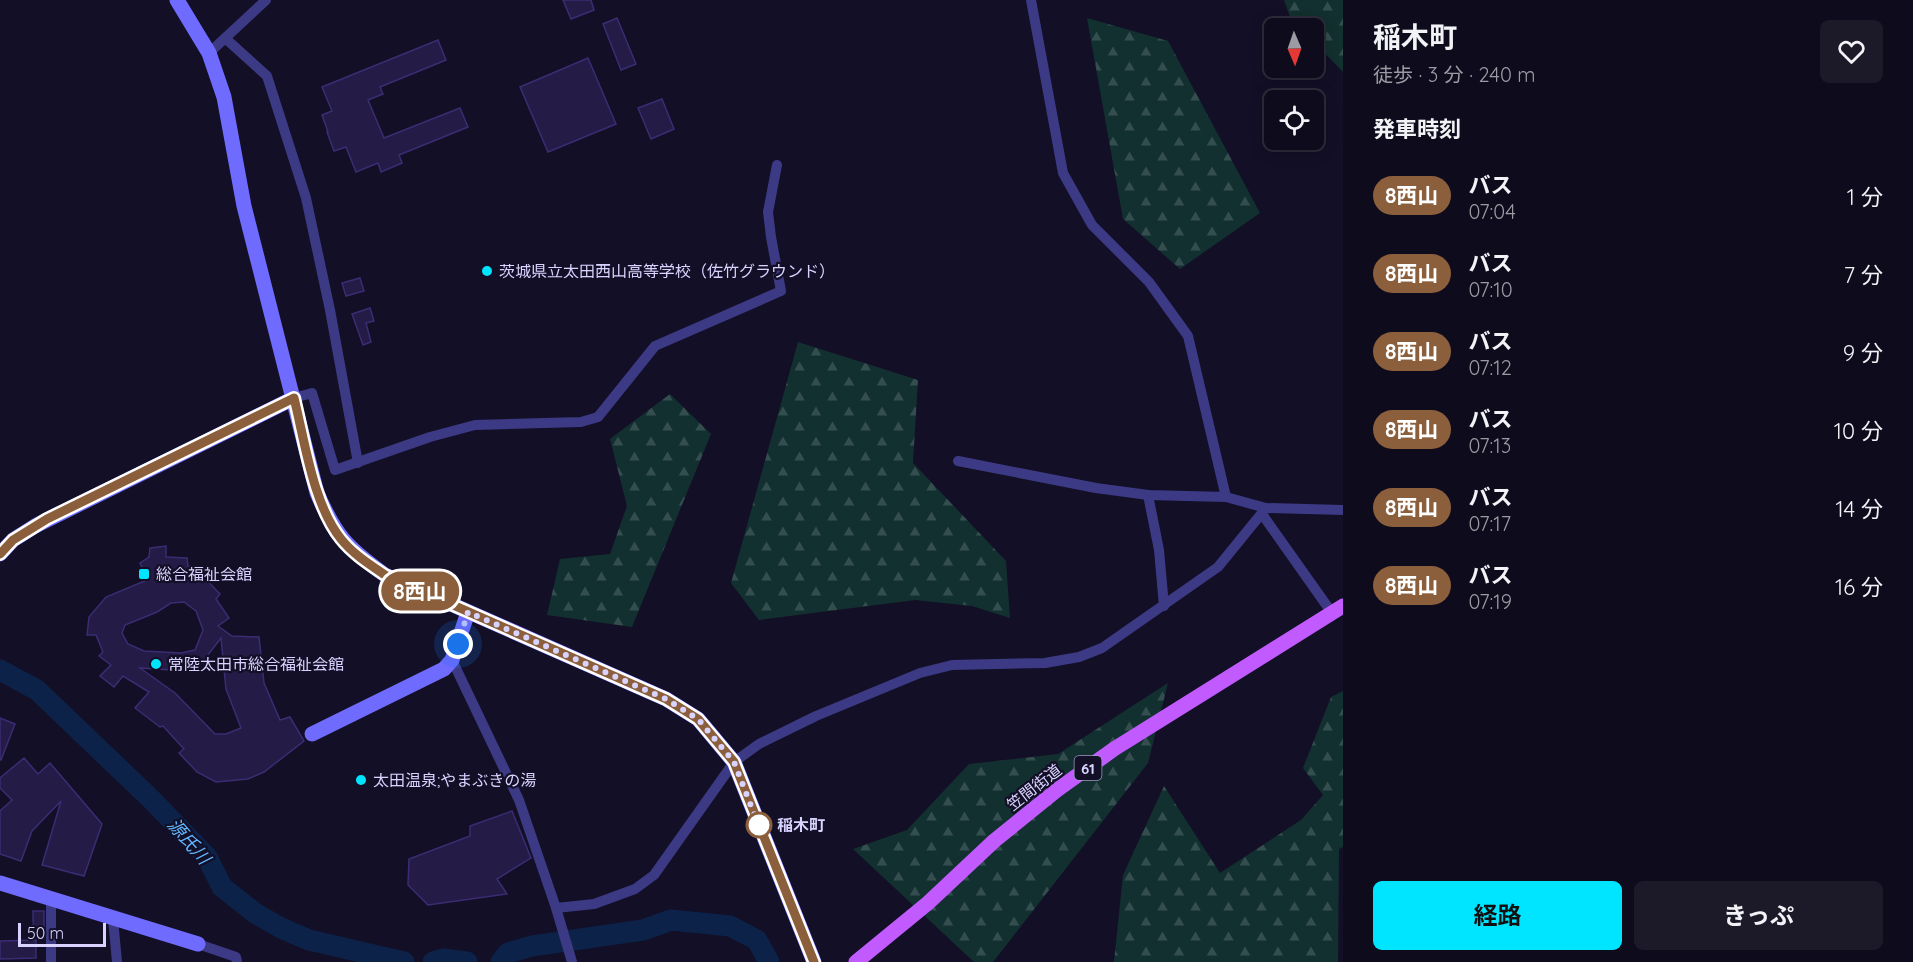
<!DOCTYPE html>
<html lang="ja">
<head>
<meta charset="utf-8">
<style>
  body { margin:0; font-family:Quicksand,"Noto Sans JP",sans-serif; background:#1c1929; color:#f1f3f6; height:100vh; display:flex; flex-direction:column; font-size:22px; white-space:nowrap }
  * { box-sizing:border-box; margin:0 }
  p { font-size:20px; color:#9b9ba3 }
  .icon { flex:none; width:33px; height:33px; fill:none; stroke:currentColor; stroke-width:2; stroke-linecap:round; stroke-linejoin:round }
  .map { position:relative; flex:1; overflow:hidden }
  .details { display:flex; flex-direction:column; background:#0e0b1c; width:570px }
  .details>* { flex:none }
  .badge { padding:0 12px; border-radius:20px; font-size:21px; line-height:39px }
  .needle { width:39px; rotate:178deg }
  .controls { position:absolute; left:1264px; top:18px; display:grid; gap:12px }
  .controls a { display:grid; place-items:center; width:60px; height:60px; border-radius:9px; background:#0e0b1c; box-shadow:0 3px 15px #0003,0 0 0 2px #2e2b3b; font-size:30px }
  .scale { position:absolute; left:18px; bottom:15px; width:88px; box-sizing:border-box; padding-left:6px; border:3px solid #d9d4ff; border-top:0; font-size:16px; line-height:21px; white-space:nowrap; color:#d9d4ff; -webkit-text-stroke:4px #130f26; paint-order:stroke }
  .you { position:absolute; width:30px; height:30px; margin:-15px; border:4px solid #fff; border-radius:50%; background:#1a73e8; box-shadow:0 0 0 9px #1a73e833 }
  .map>.badge { position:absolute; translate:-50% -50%; box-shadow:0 0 0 3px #fff }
  h2 { padding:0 30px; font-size:22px; line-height:54px }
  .round { display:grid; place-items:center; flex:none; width:63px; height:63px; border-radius:9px; background:#1c1929 }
  .head { display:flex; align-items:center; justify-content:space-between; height:102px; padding:0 30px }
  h1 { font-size:28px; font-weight:700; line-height:45px }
  .button { display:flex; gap:12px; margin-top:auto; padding:12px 30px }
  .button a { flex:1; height:69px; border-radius:9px; background:#00e5ff; color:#111; font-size:24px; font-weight:700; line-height:69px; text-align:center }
  .button a+a { background:#1c1929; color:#f1f3f6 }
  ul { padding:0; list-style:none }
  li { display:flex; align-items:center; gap:18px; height:78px; padding:0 30px }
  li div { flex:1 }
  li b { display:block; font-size:22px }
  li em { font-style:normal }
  li .badge { min-width:66px; font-weight:700; text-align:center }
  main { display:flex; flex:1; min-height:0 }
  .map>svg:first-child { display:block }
</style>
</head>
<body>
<main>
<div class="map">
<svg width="1343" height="962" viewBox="0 0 1343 962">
  <defs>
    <pattern id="forest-firs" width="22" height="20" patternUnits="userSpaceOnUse" patternTransform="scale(1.5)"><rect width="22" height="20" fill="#12302f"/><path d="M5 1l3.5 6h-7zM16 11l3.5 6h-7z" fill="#344d4e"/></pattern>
  </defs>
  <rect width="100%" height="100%" fill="#130f26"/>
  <g fill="url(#forest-firs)">
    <path d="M1284 0H1343V72L1314 42V28H1301L1290 17Z"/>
    <path d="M1087 18 1168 41 1260 213 1180 269 1123 219Z"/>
    <path d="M798 342 918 380 913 463 1006 561 1010 618 972 606 915 600 759 620 731 583Z"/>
    <path d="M670 394 711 434 632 627 547 615 560 559 610 554 627 506 610 439Z"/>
    <path d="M1168 683 1148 763 993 962H974L853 849 907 830 969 764 1058 754Z"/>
    <path d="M1343 691V847L1339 849 1338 962H1114L1123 875 1164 786 1220 873 1301 820 1323 795 1303 768 1331 697Z"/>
  </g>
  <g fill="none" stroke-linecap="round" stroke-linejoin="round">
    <g stroke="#0c2248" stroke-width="21">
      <path d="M0 670 37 690 152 800 207 857 222 887 255 913 281 928 309 940 404 962"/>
      <path d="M433 962 443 959 467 962"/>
      <path d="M501 962 508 953 532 946 643 930 671 920 730 926 757 940 769 962"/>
    </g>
  </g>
  <g fill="#241b47" stroke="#3b2d73" stroke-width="1.5" fill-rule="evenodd">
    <path d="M563 0H591L594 10 571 19Z"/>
    <path d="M617 18 636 64 621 70 603 24Z"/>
    <path d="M438 40 446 60 380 87 383 94 368 100 384 138 460 108 468 127 399 155 402 163 381 172 378 163 356 172 346 147 334 151 327 132H328L322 115 332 111 322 87Z"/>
    <path d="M588 58 616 124 548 152 520 87Z"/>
    <path d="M662 99 674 129 651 139 638 108Z"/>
    <path d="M360 278 364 291 346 296 342 283Z"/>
    <path d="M370 308 374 321 366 323 371 342 363 345 352 314Z"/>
    <path d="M166 546V557L187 558 188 566 194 567 220 594 216 599 229 618 218 626 232 636 259 637 264 683 280 720 290 717 304 741 264 772 248 779 216 782 197 772 179 753 184 749 163 726 160 727 135 708 149 692 123 676 114 687 100 676 111 665 99 656 103 652 96 635H87L89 617 106 597 147 580 140 563 149 557 150 548ZM184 602 196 611 203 630 195 650 181 653 144 651 128 644 122 633 125 625 157 612 171 603ZM221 638 226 689 241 728 226 734H215L175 693 140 668 187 671 201 664Z"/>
    <path d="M0 718 15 724 1 760H0Z"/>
    <path d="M24 758 38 774 50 763 102 824 84 876 42 865 61 801 32 831 21 861 0 854V811L12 800 0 788V778Z"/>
    <path d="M512 811 531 858 497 879 507 894 428 905 408 885 409 859 470 836V826Z"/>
    <rect x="33" y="911" width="11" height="18"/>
    <path d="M36 940V958L0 959V941Z"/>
  </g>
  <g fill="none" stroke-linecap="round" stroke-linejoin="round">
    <g stroke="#3d3a85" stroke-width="10">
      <path d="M1031 0 1063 173 1092 225 1149 282 1188 336 1226 497"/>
      <path d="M225 38 267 76 306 198 330 310 358 463"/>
      <path d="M209 53 266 0"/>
      <path d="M294 398 312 393 335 470 430 437 475 425 581 422 598 417 655 346 781 291 771 237 768 212 777 165"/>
      <path d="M958 461 1096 488 1148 495 1226 497 1266 508 1343 510"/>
      <path d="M1148 495 1159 550 1164 606"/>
      <path d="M1262 514 1332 613"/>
      <path d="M452 660 519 800 556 908 572 962"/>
      <path d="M51 899V962"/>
      <path d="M556 908 594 904 635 889 654 875 734 762 759 744 816 716 920 673 952 665 1045 663 1079 657 1102 648 1218 567 1266 508"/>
      <path d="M113 919 117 962"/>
      <path d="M198 944 236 957 237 962"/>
    </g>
    <g stroke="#6f6bff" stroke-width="15">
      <path d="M177 0 209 53 224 97 244 206 317 493C336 536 346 547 385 575L666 699 698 719 734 762 814 962"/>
      <path d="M0 554 13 540 35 526 294 398"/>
      <path d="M312 734 444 669 452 660 468 612"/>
      <path d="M0 883 198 944"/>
    </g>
    <path stroke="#c25bff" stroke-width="15" d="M856 962 928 903 994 841 1057 790 1114 749 1343 606"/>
  </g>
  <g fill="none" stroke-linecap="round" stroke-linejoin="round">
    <g stroke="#fff" stroke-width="14">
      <path id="line" d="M0 554 13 540 47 519 294 398C305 442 313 504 341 539 353 554 369 564 385 575L666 699 698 719 734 762 814 962"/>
    </g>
    <use href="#line" stroke="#8b5e3c" stroke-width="9"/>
    <path stroke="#d9d4ff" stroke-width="6" stroke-dasharray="0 10.8" d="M458 644 468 612 666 699 698 719 734 762 760 829 759 825"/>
  </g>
  <g fill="#00e5ff" stroke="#130f26" stroke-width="2">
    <circle cx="487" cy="271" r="6"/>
    <rect x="138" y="568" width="12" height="12" rx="3"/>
    <circle cx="156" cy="664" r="6"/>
    <circle cx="361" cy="780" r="6"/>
  </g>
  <circle fill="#fff" stroke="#8b5e3c" stroke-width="3" cx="759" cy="825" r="12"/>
  <g text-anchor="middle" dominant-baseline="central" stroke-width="4.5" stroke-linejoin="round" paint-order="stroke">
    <rect fill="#130f26" stroke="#9e99be" stroke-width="1.5" x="1074.5" y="756" width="27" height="24" rx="4.5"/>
    <g font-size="15" font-weight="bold" fill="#d9d4ff">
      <text x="1088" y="768">61</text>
    </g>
    <g font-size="16" fill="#d9d4ff" stroke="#130f26" text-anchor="start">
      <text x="499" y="271">茨城県立太田西山高等学校（佐竹グラウンド）</text>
      <text x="156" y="574">総合福祉会館</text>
      <text x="168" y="664">常陸太田市総合福祉会館</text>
      <text x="373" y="780">太田温泉;やまぶきの湯</text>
    </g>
    <g font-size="16" fill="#d9d4ff" stroke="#130f26">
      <text transform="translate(1034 787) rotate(-38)">笠間街道</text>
    </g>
    <g font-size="16" font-weight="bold" fill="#d9d4ff" stroke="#130f26" text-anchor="start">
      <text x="777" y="825">稲木町</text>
    </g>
    <g font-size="18" font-style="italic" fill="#62b6ff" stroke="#130f26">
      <text transform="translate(189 841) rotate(49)">源氏川</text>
    </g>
  </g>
</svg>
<div class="controls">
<a><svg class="needle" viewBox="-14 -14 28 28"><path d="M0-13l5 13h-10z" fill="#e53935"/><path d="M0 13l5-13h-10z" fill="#9b9ba3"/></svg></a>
<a><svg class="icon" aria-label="locate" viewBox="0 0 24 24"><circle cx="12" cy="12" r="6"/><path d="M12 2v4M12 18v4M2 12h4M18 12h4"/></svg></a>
</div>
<div class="scale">50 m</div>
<div class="you" style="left:458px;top:644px"></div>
<b class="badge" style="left:420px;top:591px;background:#8b5e3c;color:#fff">8西山</b>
</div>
<section class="details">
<div class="head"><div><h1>稲木町</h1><p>徒歩 · 3 分 · 240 m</p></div><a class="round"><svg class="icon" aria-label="heart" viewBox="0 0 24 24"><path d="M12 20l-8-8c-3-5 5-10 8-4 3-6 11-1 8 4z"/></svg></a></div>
<h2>発車時刻</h2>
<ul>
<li><span class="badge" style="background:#8b5e3c;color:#fff">8西山</span><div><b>バス</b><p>07:04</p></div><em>1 分</em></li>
<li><span class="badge" style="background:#8b5e3c;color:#fff">8西山</span><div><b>バス</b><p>07:10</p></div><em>7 分</em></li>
<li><span class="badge" style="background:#8b5e3c;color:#fff">8西山</span><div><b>バス</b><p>07:12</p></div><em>9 分</em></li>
<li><span class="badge" style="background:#8b5e3c;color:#fff">8西山</span><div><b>バス</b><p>07:13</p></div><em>10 分</em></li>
<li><span class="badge" style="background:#8b5e3c;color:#fff">8西山</span><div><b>バス</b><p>07:17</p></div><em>14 分</em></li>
<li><span class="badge" style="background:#8b5e3c;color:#fff">8西山</span><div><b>バス</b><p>07:19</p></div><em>16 分</em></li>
</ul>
<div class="button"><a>経路</a><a>きっぷ</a></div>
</section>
</main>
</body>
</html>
